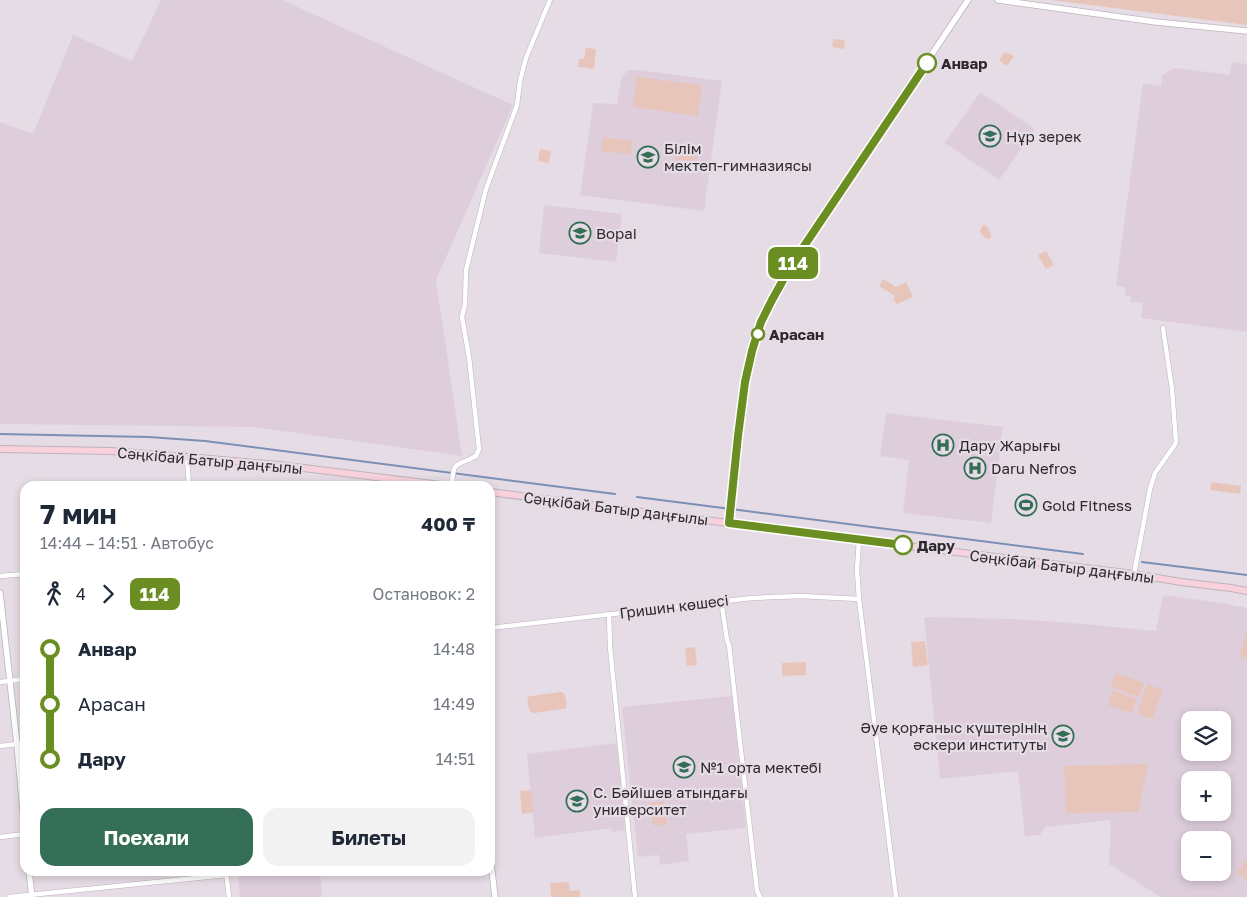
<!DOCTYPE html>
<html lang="ru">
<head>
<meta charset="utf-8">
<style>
  body { margin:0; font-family:"Golos Text",sans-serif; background:#f2f2f3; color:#1f2937; height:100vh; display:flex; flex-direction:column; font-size:19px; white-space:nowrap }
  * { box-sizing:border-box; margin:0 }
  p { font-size:16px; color:#747a83 }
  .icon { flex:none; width:28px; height:28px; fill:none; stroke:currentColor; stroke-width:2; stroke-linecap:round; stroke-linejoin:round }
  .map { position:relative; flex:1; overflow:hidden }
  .sheet { position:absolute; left:20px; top:481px; width:475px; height:395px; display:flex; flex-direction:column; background:#fff; border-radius:15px; box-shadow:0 2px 8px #0003 }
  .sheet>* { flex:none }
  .badge { padding:0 10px; border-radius:8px; font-size:18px; line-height:32px }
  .tools { position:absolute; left:1181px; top:711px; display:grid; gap:10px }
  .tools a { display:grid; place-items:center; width:50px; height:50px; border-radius:10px; background:#fff; box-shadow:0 2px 8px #0003; font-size:25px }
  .map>.badge { position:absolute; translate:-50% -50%; box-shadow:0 0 0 2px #fff }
  .legs { display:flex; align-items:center; gap:8px; height:55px; padding:0 20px; font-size:16px }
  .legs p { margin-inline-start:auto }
  .overview { display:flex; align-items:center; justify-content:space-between; height:85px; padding:0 20px }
  h1 { font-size:28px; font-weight:700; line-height:38px }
  .primary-button { display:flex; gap:10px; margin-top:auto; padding:10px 20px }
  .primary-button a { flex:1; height:58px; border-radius:15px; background:#356e56; color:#fff; font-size:20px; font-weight:700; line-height:58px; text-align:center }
  .primary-button a+a { background:#f2f2f3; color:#1f2937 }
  ul { padding:0 20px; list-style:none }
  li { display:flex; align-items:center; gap:18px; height:55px; font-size:19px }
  li i { display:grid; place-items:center; width:8px; height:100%; margin:0 6px; background:currentColor }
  li i::after { content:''; width:12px; height:12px; margin:-6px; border:4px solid; border-radius:50%; background:#fff }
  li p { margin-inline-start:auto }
  li:first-child i { background:linear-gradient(#0000 50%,currentColor 0) }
  li:last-child i { background:linear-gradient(currentColor 50%,#0000 0) }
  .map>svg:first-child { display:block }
</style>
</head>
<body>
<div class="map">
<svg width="1247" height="897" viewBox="0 0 1247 897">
  <rect width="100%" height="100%" fill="#e6dce5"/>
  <g fill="#decedb" fill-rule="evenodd">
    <path d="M161 0H282L513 105 436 280 462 456 254 427 0 424V122L33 134 73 35 132 61Z"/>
    <path d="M1232 62 1247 64V332L1141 318 1143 303 1130 302 1131 296 1125 295V287L1116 286 1143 83 1161 86 1162 75 1175 68 1230 75Z"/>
    <path d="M629 70H639L722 81 704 211 580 195 593 103 617 104 622 76Z"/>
    <path d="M980 92 1035 129 999 180 945 143Z"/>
    <path d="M544 205 622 214 616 262 539 253Z"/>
    <path d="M886 413 1003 427 991 523 903 513 909 460 880 456Z"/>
    <path d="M1163 595 1221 603 1247 608V897H1159V896L1109 864 1111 820 1045 827 1040 835 1025 836 1018 771 940 779 924 617 1013 619 1062 622 1156 631ZM1190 720H1222V752H1190ZM1190 780H1222V812H1190ZM1190 840H1222V872H1190Z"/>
    <path d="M732 696 746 828 686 834 689 861 660 865 659 855 638 857 622 707Z"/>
    <path d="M617 743 625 830 612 832 611 828 535 838 527 754Z"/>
    <path d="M238 871H320L322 897H240Z"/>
  </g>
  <g fill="#e8c5bb">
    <path d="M1051 0H1247V25Z"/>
    <path d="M833 39 845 40 844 49 832 47Z"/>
    <path d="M586 48 596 49 594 69 578 67 579 59H584Z"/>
    <path d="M1005 52 1014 56 1007 66 999 60Z"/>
    <path d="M637 77 702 85 698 116 633 107Z"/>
    <path d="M603 137 632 141 631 154 601 151Z"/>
    <path d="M676 146 698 149 696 162 674 159Z"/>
    <path d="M540 149 551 151 549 163 538 161Z"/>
    <path d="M984 225C988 226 991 232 991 237L989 239 984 237 980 232 982 226Z"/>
    <path d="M1046 251 1054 265 1046 269 1038 255Z"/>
    <path d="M883 279 896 287 906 282 913 297 897 304 893 299 895 296 879 286Z"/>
    <path d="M1211 482 1241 486 1240 494 1210 490Z"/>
    <path d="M1247 632V658L1239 656Z"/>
    <path d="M925 641 928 665 913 667 911 642Z"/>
    <path d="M695 647 697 665 687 666 685 648Z"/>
    <path d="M806 662V675L782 676V663Z"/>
    <path d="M1116 673 1144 683 1139 697 1111 687Z"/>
    <path d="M1147 684 1163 690 1152 719 1137 714Z"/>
    <path d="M1113 690 1137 699 1132 713 1108 705Z"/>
    <path d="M561 692 564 693C566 697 567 703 566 708L563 709 534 713 531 712C528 708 527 702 528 697L531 696Z"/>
    <path d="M1148 764 1138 812 1066 813 1064 766Z"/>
    <path d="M531 790 533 812 522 814 520 791Z"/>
    <path d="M664 801 667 824 653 826 650 803Z"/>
    <path d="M1247 861V881L1239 874 1238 871 1244 862Z"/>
    <path d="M569 882 570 891 580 890V897H551L550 883Z"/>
  </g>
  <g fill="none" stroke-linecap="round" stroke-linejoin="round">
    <g stroke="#7c8fb5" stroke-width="2">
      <path d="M0 434 149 437 205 441 615 494"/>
      <path d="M637 497 1083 554"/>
      <path d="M1142 562 1247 575"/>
    </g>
    <g stroke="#bcb3bb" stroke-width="5.5">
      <g id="minor">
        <path d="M187 457 189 486"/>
        <path d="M452 486C453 459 456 467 476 456L479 449 469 357 462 317 465 304 466 270 486 189 517 105 520 81 526 58 550 0"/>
        <path d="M859 540 857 570 859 599 896 897"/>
        <path d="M1134 574 1150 489 1155 473 1174 446 1176 442 1172 389 1163 328"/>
        <path d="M0 576 25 574"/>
        <path d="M721 600 727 640 729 645 757 891 760 897"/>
        <path d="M609 614 610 647 635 897"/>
        <path d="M490 628 752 598 800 596 859 599"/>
        <path d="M0 682 25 679"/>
        <path d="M0 746 25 743"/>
        <path d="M0 837 25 834"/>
        <path d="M226 871 229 897"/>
        <path d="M9 897 226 875"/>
      </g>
    </g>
    <g stroke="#bcb3bb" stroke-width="7">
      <g id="tertiary">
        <path d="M998 0 1156 22 1247 31"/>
        <path d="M729 523C733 486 736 449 741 412 745 381 750 351 761 322 769 302 782 283 792 264L968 0"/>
        <path d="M0 593 17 744 25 832"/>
        <path d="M490 855 495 897"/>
        <path d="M29 871 32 897"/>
      </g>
    </g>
    <g stroke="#bcb3bb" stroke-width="8">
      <g id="secondary">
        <path d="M0 449 111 451 187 457 279 465 449 486"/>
        <path d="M490 492 859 540 1134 574 1181 582 1231 588 1247 591"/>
      </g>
    </g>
    <use href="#minor" stroke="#fff" stroke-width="4.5"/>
    <use href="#tertiary" stroke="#fff" stroke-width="5.5"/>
    <use href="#secondary" stroke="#f8d1dc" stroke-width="6"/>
  </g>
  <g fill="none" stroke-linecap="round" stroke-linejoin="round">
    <g stroke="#fff" stroke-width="11">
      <path id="line-1" d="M903 545 729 523 738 436 745 382 752 351 761 322 772 300 792 264 927 63"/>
    </g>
    <use href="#line-1" stroke="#6b8e23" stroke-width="8"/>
  </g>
  <defs>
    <g id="school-ring" transform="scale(1.125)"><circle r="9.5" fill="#e6dce5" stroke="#356e56" stroke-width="1.5"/><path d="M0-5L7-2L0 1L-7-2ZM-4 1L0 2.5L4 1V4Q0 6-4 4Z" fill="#356e56"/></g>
    <g id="hospital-ring" transform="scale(1.125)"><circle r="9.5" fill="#e6dce5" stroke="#356e56" stroke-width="1.5"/><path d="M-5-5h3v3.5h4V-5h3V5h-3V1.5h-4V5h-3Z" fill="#356e56"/></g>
    <g id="stadium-ring" transform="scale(1.125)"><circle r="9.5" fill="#e6dce5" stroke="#356e56" stroke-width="1.5"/><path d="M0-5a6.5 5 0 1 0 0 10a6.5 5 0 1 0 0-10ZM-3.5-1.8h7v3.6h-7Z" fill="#356e56"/></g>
    <g id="university-ring" transform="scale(1.125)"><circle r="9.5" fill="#e6dce5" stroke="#356e56" stroke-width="1.5"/><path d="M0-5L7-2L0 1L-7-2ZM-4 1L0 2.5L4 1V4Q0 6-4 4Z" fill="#356e56"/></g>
  </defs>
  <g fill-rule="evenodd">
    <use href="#school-ring" x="990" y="136"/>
    <use href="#school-ring" x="648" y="157"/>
    <use href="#school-ring" x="580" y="233"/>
    <use href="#hospital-ring" x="943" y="445"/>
    <use href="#hospital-ring" x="975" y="468"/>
    <use href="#stadium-ring" x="1026" y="505"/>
    <use href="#university-ring" x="1063" y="736"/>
    <use href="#school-ring" x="684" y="767"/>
    <use href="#university-ring" x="577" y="801"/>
  </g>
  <g fill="#fff" stroke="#6b8e23" stroke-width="2.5">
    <circle cx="927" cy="63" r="9"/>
    <circle cx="758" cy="334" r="6"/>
    <circle cx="903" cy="545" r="9"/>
  </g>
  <g text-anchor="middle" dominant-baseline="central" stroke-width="4.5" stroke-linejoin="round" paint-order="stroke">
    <g font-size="15" font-weight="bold" fill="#2d292c" stroke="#e6dce5" text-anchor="start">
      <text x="941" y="63">Анвар</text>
      <text x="769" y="334">Арасан</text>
      <text x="917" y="545">Дару</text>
    </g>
    <g font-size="15" fill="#2d292c" stroke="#e6dce5" text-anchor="start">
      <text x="1006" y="136">Нұр зерек</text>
      <text x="664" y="148">Білім<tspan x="664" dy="17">мектеп-гимназиясы</tspan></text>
      <text x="596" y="233">Bopai</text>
      <text x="959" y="445">Дару Жарығы</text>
      <text x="991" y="468">Daru Nefros</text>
      <text x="1042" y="505">Gold Fitness</text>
      <text x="1047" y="727" text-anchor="end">Әуе қорғаныс күштерінің<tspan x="1047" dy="17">әскери институты</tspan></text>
      <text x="700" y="767">№1 орта мектебі</text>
      <text x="593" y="792">С. Бәйішев атындағы<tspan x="593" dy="17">университет</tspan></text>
    </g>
    <g font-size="15" fill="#2d292c" stroke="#e6dce5">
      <text transform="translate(210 460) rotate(5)">Сәңкібай Батыр даңғылы</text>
      <text transform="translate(616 508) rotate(7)">Сәңкібай Батыр даңғылы</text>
      <text transform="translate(1062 566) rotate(7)">Сәңкібай Батыр даңғылы</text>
      <text transform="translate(674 606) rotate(-7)">Гришин көшесі</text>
    </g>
  </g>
</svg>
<div class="tools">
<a><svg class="icon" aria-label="layers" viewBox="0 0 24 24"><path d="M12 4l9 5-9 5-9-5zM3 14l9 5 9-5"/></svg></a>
<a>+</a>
<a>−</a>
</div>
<b class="badge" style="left:793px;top:263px;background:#6b8e23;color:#fff">114</b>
<section class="sheet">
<div class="overview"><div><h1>7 мин</h1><p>14:44 – 14:51 · Автобус</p></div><b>400 ₸</b></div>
<div class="legs"><svg class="icon" aria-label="walk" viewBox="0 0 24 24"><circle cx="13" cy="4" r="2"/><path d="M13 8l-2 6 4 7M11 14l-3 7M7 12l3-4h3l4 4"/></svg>4<svg class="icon" aria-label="forward" viewBox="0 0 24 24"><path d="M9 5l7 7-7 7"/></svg><b class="badge" style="background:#6b8e23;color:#fff">114</b><p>Остановок: 2</p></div>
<ul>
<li><i style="color:#6b8e23"></i><b>Анвар</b><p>14:48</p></li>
<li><i style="color:#6b8e23"></i><span>Арасан</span><p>14:49</p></li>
<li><i style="color:#6b8e23"></i><b>Дару</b><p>14:51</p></li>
</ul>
<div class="primary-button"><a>Поехали</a><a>Билеты</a></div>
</section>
</div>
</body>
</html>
